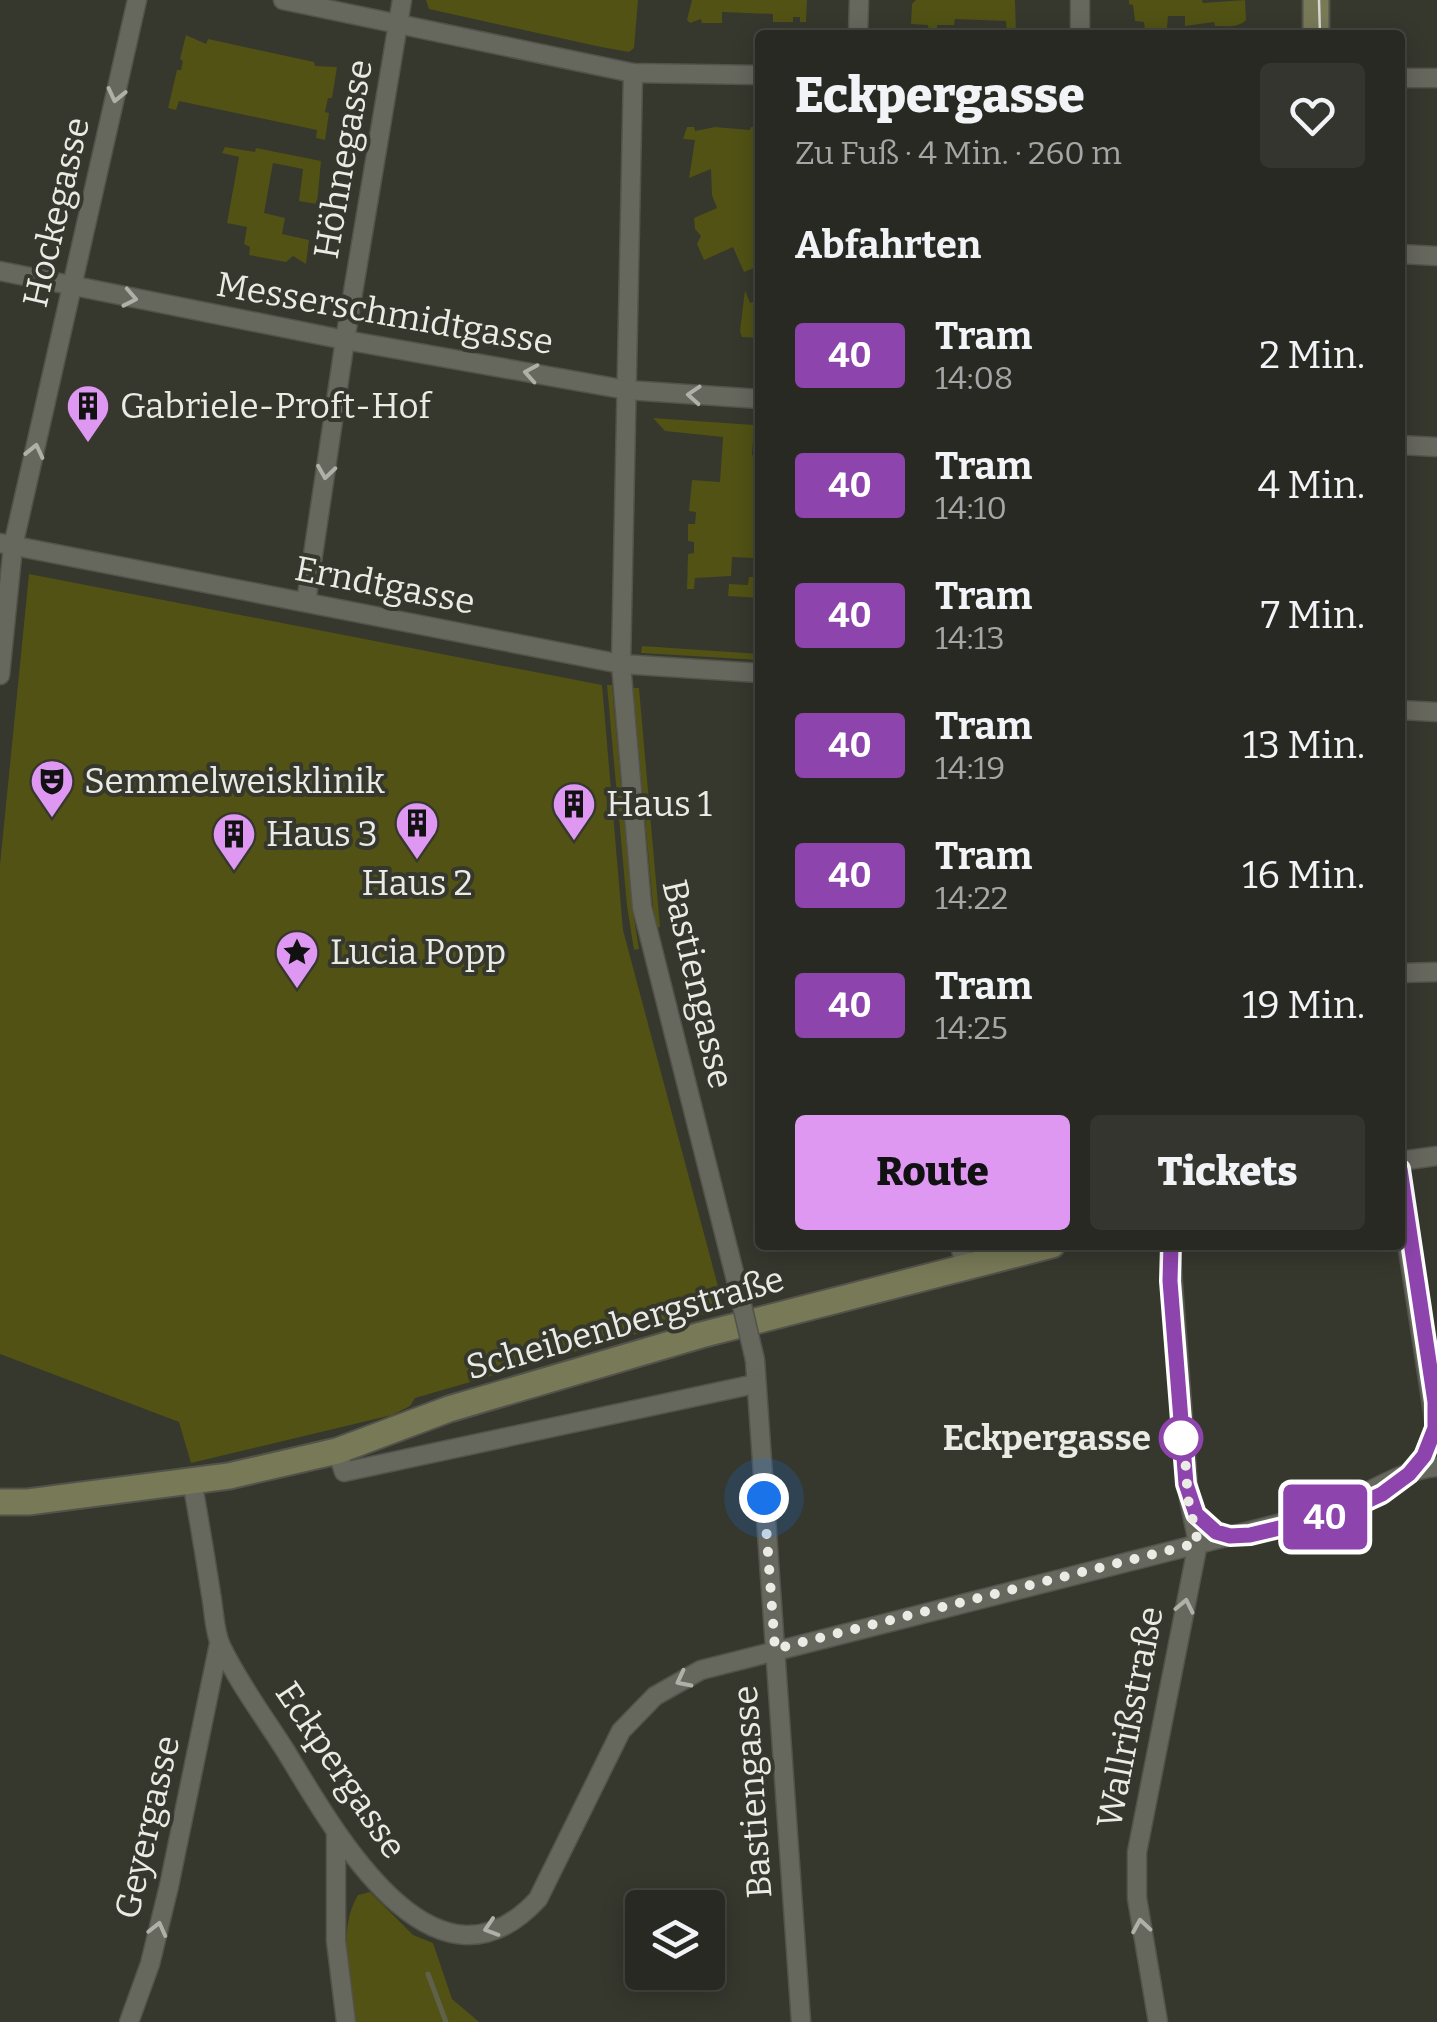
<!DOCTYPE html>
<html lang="de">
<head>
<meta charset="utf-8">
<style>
  body { margin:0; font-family:Bitter,serif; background:#34352f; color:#f1f3f6; height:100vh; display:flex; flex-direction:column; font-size:38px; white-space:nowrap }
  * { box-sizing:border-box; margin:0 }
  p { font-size:32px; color:#a5a6a5 }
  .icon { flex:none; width:55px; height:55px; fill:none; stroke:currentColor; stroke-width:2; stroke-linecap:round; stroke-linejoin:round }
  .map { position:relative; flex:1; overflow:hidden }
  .side { position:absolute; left:755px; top:30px; width:650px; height:1220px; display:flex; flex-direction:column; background:#282922; border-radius:10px; box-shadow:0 5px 25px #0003,0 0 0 2px #444540 }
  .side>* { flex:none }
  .badge { padding:0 20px; border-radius:8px; font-size:35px; line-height:65px }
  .tools { position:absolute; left:625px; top:1890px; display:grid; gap:20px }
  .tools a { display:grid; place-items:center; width:100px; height:100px; border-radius:10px; background:#282922; box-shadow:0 5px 25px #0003,0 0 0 2px #444540; font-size:50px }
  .you { position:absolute; width:50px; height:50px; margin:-25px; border:8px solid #fff; border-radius:50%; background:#1a73e8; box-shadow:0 0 0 15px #1a73e833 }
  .map>.badge { position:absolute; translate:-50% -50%; box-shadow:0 0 0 5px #fff }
  h2 { padding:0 40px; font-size:38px; line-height:90px }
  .round { display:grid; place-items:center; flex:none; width:105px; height:105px; border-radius:10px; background:#34352f }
  .overview { display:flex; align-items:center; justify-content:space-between; height:170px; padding:0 40px }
  h1 { font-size:48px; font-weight:800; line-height:75px }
  .button { display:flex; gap:20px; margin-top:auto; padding:20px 40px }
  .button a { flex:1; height:115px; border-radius:10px; background:#de98f2; color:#111; font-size:40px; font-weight:800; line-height:115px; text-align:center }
  .button a+a { background:#34352f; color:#f1f3f6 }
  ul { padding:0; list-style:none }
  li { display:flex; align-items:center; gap:30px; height:130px; padding:0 40px }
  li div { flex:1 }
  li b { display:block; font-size:38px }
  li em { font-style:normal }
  li .badge { min-width:110px; font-weight:700; text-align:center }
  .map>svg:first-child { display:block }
</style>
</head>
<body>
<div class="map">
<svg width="1437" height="2022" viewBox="0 0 1437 2022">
  <rect width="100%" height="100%" fill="#36372d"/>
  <g fill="#515214">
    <path d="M426 0H638L634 48 629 52 601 47 429 9Z"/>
    <path d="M692 0H807L806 22H800V17H793V22H773V14L722 12V23H702L701 19 690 23 687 20Z"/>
    <path d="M916 0H1015L1016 34 1007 35 1006 21 955 19 954 25H937V33L929 32 928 25 911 24 912 4Z"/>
    <path d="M1129 0H1202L1203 3 1245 0 1246 20C1239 28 1225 26 1215 26L1214 22 1185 26V16H1168L1167 28H1162V35H1157L1156 32 1145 31 1144 22 1135 21 1133 5 1129 4Z"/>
    <path d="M186 35 206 44 208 39 314 62 315 66 337 67 332 98H328L325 112 329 113 325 140 316 138 317 130 179 101 176 110 168 108 177 70H181L183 61 180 59Z"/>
    <path d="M687 127H694L695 131 715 127 750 130 751 127H760V284L754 268 744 272 733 247 704 260 697 244 701 236 695 229 694 218 717 208 712 195 711 169 689 178 695 140 683 139Z"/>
    <path d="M225 147 255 152 256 148 321 161 317 204 299 201 303 169 273 163 264 213 285 218 282 234 309 240 306 264 293 256 286 262 249 255 250 247 244 244 247 227 227 223 239 157 222 153Z"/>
    <path d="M745 290 750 303 760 299V338L742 337 740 331Z"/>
    <path d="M653 418 754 425 752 455 760 456V598L728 596 729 584 748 585 749 577H753V558L732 557 731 576 695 578 694 589H687L688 554 694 553V542L688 541V524H695L696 512 689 511 692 480 720 482 723 437 665 431Z"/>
    <path d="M29 574 602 685 623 930 723 1305 711 1308 712 1312 415 1398 410 1406 392 1415 191 1463 179 1422 0 1354V865Z"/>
    <path d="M642 646 760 654V660L641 653Z"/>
    <path d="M607 685H612L632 905 639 949 634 950 627 906Z"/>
    <path d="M633 688H639L660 927 655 928Z"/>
    <path d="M370 1892 413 1935 433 1943 452 1999 479 2022H355C351 1983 336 1931 358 1895Z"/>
  </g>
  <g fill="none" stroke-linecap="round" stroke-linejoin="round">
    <path stroke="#60614b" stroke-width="5" d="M428 1974 446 2022"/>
    <g stroke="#53534b" stroke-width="21">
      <g id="street">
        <path d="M283 0 633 73 760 75"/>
        <path d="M858 35 859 0"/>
        <path d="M1080 35V0"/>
        <path d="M633 73 621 664 642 907 737 1284"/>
        <path d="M1400 78H1437"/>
        <path d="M1400 254 1437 256"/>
        <path d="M0 271 345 340 627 390 760 399"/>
        <path d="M1400 445 1437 447"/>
        <path d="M0 543 621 664 760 673"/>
        <path d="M306 602 345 340 402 0"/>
        <path d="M0 675 13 546 137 0"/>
        <path d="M1400 710 1437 712"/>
        <path d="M1400 973 1437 972"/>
        <path d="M1400 1161 1437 1156"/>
        <path d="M1400 1197 1437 1438"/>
        <path d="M960 1245 965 1267"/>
        <path d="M755 1360 801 2022"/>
        <path d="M337 1451 344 1472 755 1384"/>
        <path d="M192 1481C199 1519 205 1556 211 1594 214 1610 214 1631 221 1646 238 1682 264 1717 285 1750 332 1827 433 2013 538 1899L621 1731 655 1696 701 1670 1321 1513C1360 1500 1396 1470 1437 1467"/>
        <path d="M336 1833V1941L346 2022"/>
        <path d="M129 2022 150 1964 169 1886 219 1644"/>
        <path d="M1158 2022 1137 1898V1852L1198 1543 1189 1499 1170 1245"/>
      </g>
    </g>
    <g stroke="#53534b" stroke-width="29">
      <g id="secondary">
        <path d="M1316 0V35"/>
        <path d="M0 1502H28L229 1476 337 1451 449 1409 701 1335 1052 1245"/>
      </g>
    </g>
    <use href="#street" stroke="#66675d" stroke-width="18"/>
    <use href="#secondary" stroke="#787957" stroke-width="25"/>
    <g stroke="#d5d6d0" stroke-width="2.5">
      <path d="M1319 0 1320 35"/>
      <path d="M1171 1245 1170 1281 1186 1484 1196 1514 1216 1531 1230 1536 1250 1535 1341 1513 1382 1494 1409 1473 1425 1456 1435 1428V1402L1400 1169"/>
    </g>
    <g stroke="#53534b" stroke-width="21" stroke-linecap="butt">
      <path id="street-bridge" d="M737 1284 755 1360"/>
    </g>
    <use href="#street-bridge" stroke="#66675d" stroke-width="18"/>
  </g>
  <defs><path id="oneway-chevron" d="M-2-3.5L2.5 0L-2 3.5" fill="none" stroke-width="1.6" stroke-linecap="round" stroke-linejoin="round" transform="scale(2.5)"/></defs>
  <g stroke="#afb0a8">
    <use href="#oneway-chevron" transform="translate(116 95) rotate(103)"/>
    <use href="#oneway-chevron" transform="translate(130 298) rotate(11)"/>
    <use href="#oneway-chevron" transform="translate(531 373) rotate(-170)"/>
    <use href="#oneway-chevron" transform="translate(694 395) rotate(-176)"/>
    <use href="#oneway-chevron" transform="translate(35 451) rotate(-77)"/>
    <use href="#oneway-chevron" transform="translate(326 472) rotate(98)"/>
    <use href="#oneway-chevron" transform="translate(1185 1606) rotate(-78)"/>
    <use href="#oneway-chevron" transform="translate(683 1680) rotate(153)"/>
    <use href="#oneway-chevron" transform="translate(1141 1926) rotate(-99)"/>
    <use href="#oneway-chevron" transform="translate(491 1928) rotate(162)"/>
    <use href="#oneway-chevron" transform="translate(158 1929) rotate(-76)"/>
  </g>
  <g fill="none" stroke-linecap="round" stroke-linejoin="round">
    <g stroke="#fff" stroke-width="22">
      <path id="line" d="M1171 1245 1170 1281 1186 1484 1196 1514 1216 1532 1230 1536 1250 1535 1341 1513 1382 1494 1409 1474 1424 1456 1435 1428V1402L1400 1169"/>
    </g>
    <use href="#line" stroke="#8e44ad" stroke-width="15"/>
    <path stroke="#eaebe5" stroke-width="10" stroke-dasharray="0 18" d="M764 1498 775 1649 1198 1543 1188 1499 1183 1427 1181 1438"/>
  </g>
  <defs>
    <g id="building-pin" transform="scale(2.25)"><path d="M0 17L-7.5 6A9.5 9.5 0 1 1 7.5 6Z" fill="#de98f2" stroke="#36372d"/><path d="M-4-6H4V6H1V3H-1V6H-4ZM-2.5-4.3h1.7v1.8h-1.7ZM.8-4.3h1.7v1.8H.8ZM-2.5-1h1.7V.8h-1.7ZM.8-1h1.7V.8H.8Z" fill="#111"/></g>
    <g id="theatre-pin" transform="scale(2.25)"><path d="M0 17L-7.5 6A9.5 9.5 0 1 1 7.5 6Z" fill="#de98f2" stroke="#36372d"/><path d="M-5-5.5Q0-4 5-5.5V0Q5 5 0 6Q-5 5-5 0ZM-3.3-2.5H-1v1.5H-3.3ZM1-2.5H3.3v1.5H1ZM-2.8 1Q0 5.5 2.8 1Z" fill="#111"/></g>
    <g id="sight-pin" transform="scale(2.25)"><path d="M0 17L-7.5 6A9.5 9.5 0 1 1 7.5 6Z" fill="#de98f2" stroke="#36372d"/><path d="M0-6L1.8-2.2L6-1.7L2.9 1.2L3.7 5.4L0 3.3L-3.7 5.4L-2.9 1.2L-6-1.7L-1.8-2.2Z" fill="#111"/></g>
  </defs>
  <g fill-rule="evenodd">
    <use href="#building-pin" x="88" y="406"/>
    <use href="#theatre-pin" x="52" y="781"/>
    <use href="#building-pin" x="574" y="804"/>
    <use href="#building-pin" x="417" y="823"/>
    <use href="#building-pin" x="234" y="834"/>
    <use href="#sight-pin" x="297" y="952"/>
  </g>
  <circle fill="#fff" stroke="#8e44ad" stroke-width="5" cx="1181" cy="1438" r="20"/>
  <g text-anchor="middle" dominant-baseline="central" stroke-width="8" stroke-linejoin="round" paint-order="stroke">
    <g font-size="35" fill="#eaebe5" stroke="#36372d">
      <text transform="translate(343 159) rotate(-80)">Höhnegasse</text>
      <text transform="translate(56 212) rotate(-77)">Hockegasse</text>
      <text transform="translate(385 313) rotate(10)">Messerschmidtgasse</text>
      <text transform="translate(385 585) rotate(11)">Erndtgasse</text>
      <text transform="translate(698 984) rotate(77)">Bastiengasse</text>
      <text transform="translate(625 1323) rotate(-16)">Scheibenbergstraße</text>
      <text transform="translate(1130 1717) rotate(-79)">Wallrißstraße</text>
      <text transform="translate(341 1770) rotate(56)">Eckpergasse</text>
      <text transform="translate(752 1792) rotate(-94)">Bastiengasse</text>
      <text transform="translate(147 1827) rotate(-77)">Geyergasse</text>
    </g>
    <g font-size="35" fill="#eaebe5" stroke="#36372d" text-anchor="start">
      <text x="120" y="406">Gabriele-Proft-Hof</text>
      <text x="84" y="781">Semmelweisklinik</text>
      <text x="606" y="804">Haus 1</text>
      <text x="266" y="834">Haus 3</text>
      <text x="417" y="883" text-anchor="middle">Haus 2</text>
      <text x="330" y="952">Lucia Popp</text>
    </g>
    <g font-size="35" font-weight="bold" fill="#eaebe5" stroke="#36372d" text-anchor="end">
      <text x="1151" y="1438">Eckpergasse</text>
    </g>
  </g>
</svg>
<div class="tools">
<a><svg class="icon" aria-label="layers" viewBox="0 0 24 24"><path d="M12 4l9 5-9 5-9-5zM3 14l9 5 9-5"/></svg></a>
</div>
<div class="you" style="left:764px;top:1498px"></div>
<b class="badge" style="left:1325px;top:1517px;background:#8e44ad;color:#fff">40</b>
<section class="side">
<div class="overview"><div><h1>Eckpergasse</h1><p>Zu Fuß · 4 Min. · 260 m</p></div><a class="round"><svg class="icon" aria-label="heart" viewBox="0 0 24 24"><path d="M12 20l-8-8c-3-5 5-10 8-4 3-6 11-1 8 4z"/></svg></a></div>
<h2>Abfahrten</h2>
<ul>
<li><span class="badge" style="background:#8e44ad;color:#fff">40</span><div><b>Tram</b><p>14:08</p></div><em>2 Min.</em></li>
<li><span class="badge" style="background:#8e44ad;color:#fff">40</span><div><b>Tram</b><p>14:10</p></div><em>4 Min.</em></li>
<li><span class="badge" style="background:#8e44ad;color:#fff">40</span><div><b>Tram</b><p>14:13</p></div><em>7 Min.</em></li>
<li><span class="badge" style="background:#8e44ad;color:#fff">40</span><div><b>Tram</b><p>14:19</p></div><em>13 Min.</em></li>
<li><span class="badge" style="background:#8e44ad;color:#fff">40</span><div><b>Tram</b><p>14:22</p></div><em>16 Min.</em></li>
<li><span class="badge" style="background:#8e44ad;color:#fff">40</span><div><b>Tram</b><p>14:25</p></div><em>19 Min.</em></li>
</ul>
<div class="button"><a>Route</a><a>Tickets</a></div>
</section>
</div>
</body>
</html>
